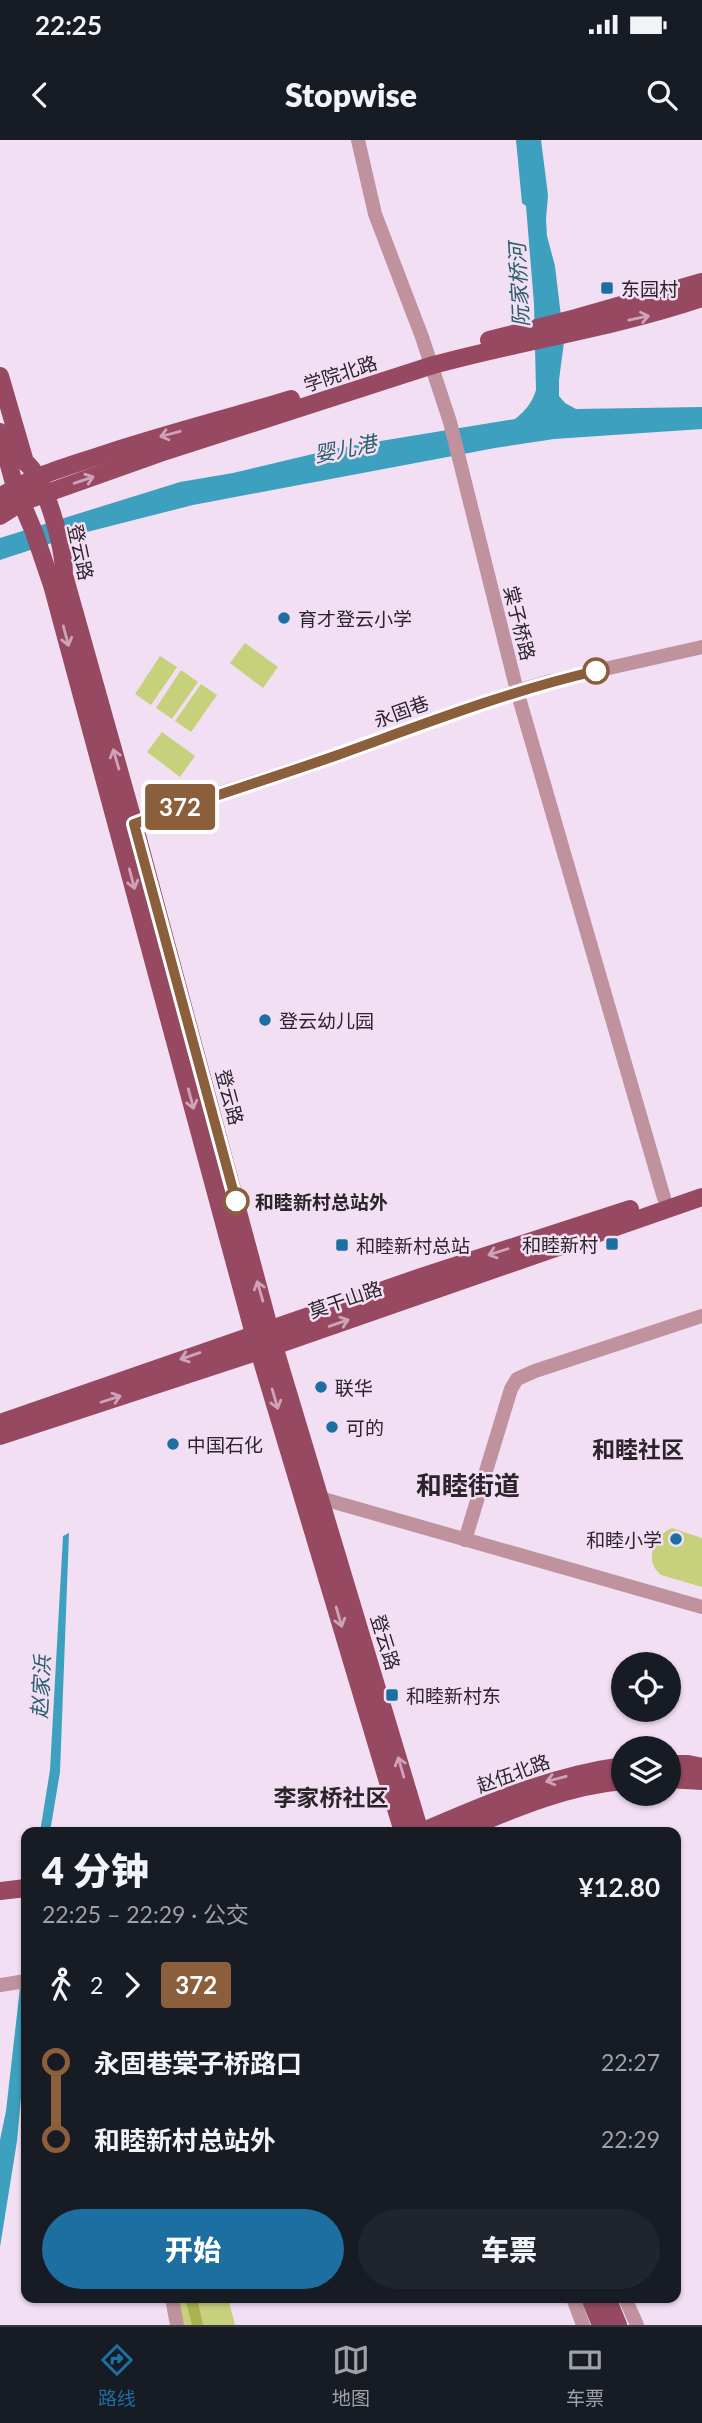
<!DOCTYPE html>
<html lang="zh">
<head>
<meta charset="utf-8">
<style>
  body { margin:0; font-family:Lato,"Noto Sans SC",sans-serif; background:#20242c; color:#f1f3f6; height:100vh; display:flex; flex-direction:column; font-size:26px; white-space:nowrap }
  * { box-sizing:border-box; margin:0 }
  p { font-size:23px; color:#9ea1a6 }
  .icon { flex:none; width:38px; height:38px; fill:none; stroke:currentColor; stroke-width:2; stroke-linecap:round; stroke-linejoin:round }
  .map { position:relative; flex:1; overflow:hidden }
  .details { position:absolute; left:21px; top:1687px; width:660px; height:476px; display:flex; flex-direction:column; background:#171b24; border-radius:14px; box-shadow:0 2px 5px #0004 }
  .details>* { flex:none }
  .badge { padding:0 14px; border-radius:5px; font-size:24px; line-height:46px }
  .buttons { position:absolute; left:611px; top:1512px; display:grid; gap:14px }
  .buttons a { display:grid; place-items:center; width:70px; height:70px; border-radius:50%; background:#171b24; box-shadow:0 2px 5px #0004; font-size:35px }
  .map>.badge { position:absolute; translate:-50% -50%; box-shadow:0 0 0 4px #fff }
  .legs { display:flex; align-items:center; gap:10px; height:77px; padding:0 21px; font-size:23px }
  .legs p { margin-inline-start:auto }
  .overview { display:flex; align-items:center; justify-content:space-between; height:119px; padding:0 21px }
  h1 { font-size:38px; font-weight:800; line-height:52px }
  .button { display:flex; gap:14px; margin-top:auto; padding:14px 21px }
  .button a { flex:1; height:80px; border-radius:42px; background:#1c6fa0; color:#fff; font-size:28px; font-weight:800; line-height:80px; text-align:center }
  .button a+a { background:#20242c; color:#f1f3f6 }
  ul { padding:0 21px; list-style:none }
  li { display:flex; align-items:center; gap:24px; height:77px; font-size:26px }
  li i { display:grid; place-items:center; width:10px; height:100%; margin:0 9px; background:currentColor }
  li i::after { content:''; width:18px; height:18px; margin:-9px; border:5px solid; border-radius:50%; background:#171b24 }
  li p { margin-inline-start:auto }
  li:first-child i { background:linear-gradient(#0000 50%,currentColor 0) }
  li:last-child i { background:linear-gradient(currentColor 50%,#0000 0) }
  .status { display:flex; justify-content:space-between; align-items:center; height:49px; padding:0 35px; background:#171b24; direction:ltr }
  .status svg { height:19px; fill:currentColor }
  header { display:flex; justify-content:space-between; align-items:center; height:91px; padding:0 21px; background:#171b24; font-size:32px; font-weight:800 }
  .menu { display:flex; justify-content:space-around; align-items:center; height:98px; border-top:2px solid #363941; background:#171b24; font-size:19px; color:#9ea1a6 }
  .menu a { display:grid; justify-items:center; gap:4px }
  .menu .selected { color:#1c6fa0 }
  .map>svg:first-child { display:block }
</style>
</head>
<body>
<div class="status"><b>22:25</b><svg viewBox="0 0 49 12"><path d="M0 12V9h3v3zM5 12V6h3v6zM10 12V3h3v9zM15 12V0h3v12zM26 1h20v11H26zM47 4h2v5h-2z"/></svg></div>
<header><svg class="icon" aria-label="back" viewBox="0 0 24 24"><path d="M15 5l-7 7 7 7"/></svg>Stopwise<svg class="icon" aria-label="search" viewBox="0 0 24 24"><circle cx="10" cy="10" r="6"/><path d="M15 15l6 6"/></svg></header>
<div class="map">
<svg width="702" height="2185" viewBox="0 0 702 2185">
  <rect width="100%" height="100%" fill="#f2dff3"/>
  <g fill="#c7d17c">
    <path d="M245 503 278 527 263 548 230 523Z"/>
    <path d="M160 516 177 527 151 565 135 554Z"/>
    <path d="M181 530 198 542 172 579 156 568Z"/>
    <path d="M201 544 217 555 191 592 175 581Z"/>
    <path d="M162 592 195 616 180 637 147 612Z"/>
    <path d="M672 1388 702 1398V1447L661 1435C643 1421 654 1395 672 1388Z"/>
    <path d="M179 2158H228L235 2185H184Z"/>
  </g>
  <path fill="#aab34e" d="M185 2158H197L203 2185H192Z"/>
  <g fill="#3ca0be">
    <path d="M516 0H541L548 55 546 79 547 96 555 126 564 202 559 240V256L565 263 576 269 702 267V289L554 299 495 308 193 365 79 394 0 420V398L180 342 233 333 338 308 515 279C525 271 532 263 536 250L534 164 526 66 522 63Z"/>
    <path d="M69 1393 60 1632 50 1692H40L50 1630 63 1396Z"/>
    <path d="M26 1795V1902L17 2001 0 2107V2000L6 1971Z"/>
  </g>
  <g fill="none" stroke-linecap="round" stroke-linejoin="round">
    <g stroke="#bf929d" stroke-width="14">
      <path d="M358 0 375 74 422 197 450 282 517 551 664 1058"/>
      <path d="M126 687 217 654 328 618 517 551 551 541 702 507"/>
      <path d="M320 1358 702 1467"/>
      <path d="M465 1400 511 1249 517 1239 535 1231 702 1176"/>
      <path d="M0 1845 26 1841"/>
      <path d="M172 2158 177 2185"/>
      <path d="M573 2158 583 2185"/>
      <path d="M625 2158 637 2185"/>
    </g>
    <g stroke="#974961" stroke-width="18">
      <path d="M489 200 576 178 702 142"/>
      <path d="M0 236 25 322C46 338 64 408 64 435L134 684 274 1206 420 1692"/>
      <path d="M0 292 15 347 34 392 52 445 254 1194 403 1692"/>
      <path d="M0 357C31 336 69 326 105 314 166 294 229 278 291 259"/>
      <path d="M0 376 22 362 160 313 430 226C520 201 613 188 702 158"/>
      <path d="M0 1283 421 1137 630 1069"/>
      <path d="M0 1296 274 1206 702 1057"/>
      <path d="M668 1624H688L702 1627"/>
      <path d="M668 1639 702 1641"/>
      <path d="M421 1692C488 1663 551 1636 623 1626"/>
      <path d="M458 1692C511 1670 565 1646 623 1641"/>
      <path d="M0 1751 26 1748"/>
      <path d="M590 2158 601 2185"/>
      <path d="M607 2158 618 2185"/>
    </g>
  </g>
  <defs><path id="oneway-shaft" d="M-6 0H5M1.5-3L5.5 0L1.5 3" fill="none" stroke-width="1.6" stroke-linecap="round" stroke-linejoin="round" transform="scale(1.75)"/></defs>
  <g stroke="#cea3b9">
    <use href="#oneway-shaft" transform="translate(639 178) rotate(-12)"/>
    <use href="#oneway-shaft" transform="translate(170 294) rotate(165)"/>
    <use href="#oneway-shaft" transform="translate(84 340) rotate(-19)"/>
    <use href="#oneway-shaft" transform="translate(66 496) rotate(75)"/>
    <use href="#oneway-shaft" transform="translate(116 619) rotate(-106)"/>
    <use href="#oneway-shaft" transform="translate(132 739) rotate(75)"/>
    <use href="#oneway-shaft" transform="translate(191 959) rotate(75)"/>
    <use href="#oneway-shaft" transform="translate(498 1112) rotate(162)"/>
    <use href="#oneway-shaft" transform="translate(260 1151) rotate(-106)"/>
    <use href="#oneway-shaft" transform="translate(339 1183) rotate(-19)"/>
    <use href="#oneway-shaft" transform="translate(190 1216) rotate(161)"/>
    <use href="#oneway-shaft" transform="translate(111 1259) rotate(-18)"/>
    <use href="#oneway-shaft" transform="translate(275 1259) rotate(74)"/>
    <use href="#oneway-shaft" transform="translate(339 1477) rotate(74)"/>
    <use href="#oneway-shaft" transform="translate(401 1627) rotate(-106)"/>
    <use href="#oneway-shaft" transform="translate(556 1639) rotate(165)"/>
  </g>
  <g fill="none" stroke-linecap="round" stroke-linejoin="round">
    <g stroke="#fff" stroke-width="16">
      <path id="line-1" d="M236 1061 134 684C200 660 266 640 332 617 419 586 505 552 596 531"/>
    </g>
    <use href="#line-1" stroke="#8b5e3c" stroke-width="10"/>
  </g>
  <g fill="#1c6fa0" stroke="#f2dff3" stroke-width="2.5">
    <rect x="600" y="141" width="14" height="14" rx="3.5"/>
    <circle cx="284" cy="478" r="7"/>
    <circle cx="265" cy="880" r="7"/>
    <rect x="605" y="1097" width="14" height="14" rx="3.5"/>
    <rect x="335" y="1098" width="14" height="14" rx="3.5"/>
    <circle cx="321" cy="1247" r="7"/>
    <circle cx="332" cy="1287" r="7"/>
    <circle cx="173" cy="1304" r="7"/>
    <circle cx="676" cy="1399" r="7"/>
    <rect x="385" y="1548" width="14" height="14" rx="3.5"/>
  </g>
  <g fill="#fff" stroke="#8b5e3c" stroke-width="3.5">
    <circle cx="596" cy="531" r="12"/>
    <circle cx="236" cy="1061" r="12"/>
  </g>
  <g text-anchor="middle" dominant-baseline="central" stroke-width="5" stroke-linejoin="round" paint-order="stroke">
    <g font-size="19" fill="#2b242b" stroke="#f2dff3" text-anchor="start">
      <text x="621" y="148">东园村</text>
      <text x="298" y="478">育才登云小学</text>
      <text x="279" y="880">登云幼儿园</text>
      <text x="598" y="1104" text-anchor="end">和睦新村</text>
      <text x="356" y="1105">和睦新村总站</text>
      <text x="335" y="1247">联华</text>
      <text x="346" y="1287">可的</text>
      <text x="187" y="1304">中国石化</text>
      <text x="662" y="1399" text-anchor="end">和睦小学</text>
      <text x="406" y="1555">和睦新村东</text>
    </g>
    <g font-size="19" fill="#2b242b" stroke="#f2dff3">
      <text transform="translate(340 233) rotate(-18)">学院北路</text>
      <text transform="translate(81 412) rotate(78)">登云路</text>
      <text transform="translate(520 483) rotate(76)">棠子桥路</text>
      <text transform="translate(401 571) rotate(-20)">永固巷</text>
      <text transform="translate(230 957) rotate(75)">登云路</text>
      <text transform="translate(345 1159) rotate(-19)">莫干山路</text>
      <text transform="translate(386 1502) rotate(73)">登云路</text>
      <text transform="translate(513 1633) rotate(-20)">赵伍北路</text>
    </g>
    <g font-size="19" font-weight="bold" fill="#2b242b" stroke="#f2dff3" text-anchor="start">
      <text x="255" y="1061">和睦新村总站外</text>
    </g>
    <g font-size="21" font-style="italic" fill="#285e6e" stroke="#f2dff3">
      <text transform="translate(518 145) rotate(-93)">阮家桥河</text>
      <text transform="translate(345 308) rotate(-11)">婴儿港</text>
      <text transform="translate(40 1547) rotate(-87)">赵家浜</text>
    </g>
    <g font-size="23" font-weight="bold" fill="#2b242b" stroke="#f2dff3">
      <text x="638" y="1309">和睦社区</text>
      <text x="331" y="1657">李家桥社区</text>
    </g>
    <g font-size="26" font-weight="bold" fill="#2b242b" stroke="#f2dff3">
      <text x="468" y="1345">和睦街道</text>
    </g>
  </g>
</svg>
<div class="buttons">
<a><svg class="icon" aria-label="locate" viewBox="0 0 24 24"><circle cx="12" cy="12" r="6"/><path d="M12 2v4M12 18v4M2 12h4M18 12h4"/></svg></a>
<a><svg class="icon" aria-label="layers" viewBox="0 0 24 24"><path d="M12 4l9 5-9 5-9-5zM3 14l9 5 9-5"/></svg></a>
</div>
<b class="badge" style="left:180px;top:667px;background:#8b5e3c;color:#fff">372</b>
<section class="details">
<div class="overview"><div><h1>4 分钟</h1><p>22:25 – 22:29 · 公交</p></div><b>¥12.80</b></div>
<div class="legs"><svg class="icon" aria-label="walk" viewBox="0 0 24 24"><circle cx="13" cy="4" r="2"/><path d="M13 8l-2 6 4 7M11 14l-3 7M7 12l3-4h3l4 4"/></svg>2<svg class="icon" aria-label="forward" viewBox="0 0 24 24"><path d="M9 5l7 7-7 7"/></svg><b class="badge" style="background:#8b5e3c;color:#fff">372</b></div>
<ul>
<li><i style="color:#8b5e3c"></i><b>永固巷棠子桥路口</b><p>22:27</p></li>
<li><i style="color:#8b5e3c"></i><b>和睦新村总站外</b><p>22:29</p></li>
</ul>
<div class="button"><a>开始</a><a>车票</a></div>
</section>
</div>
<nav class="menu">
<a class="selected"><svg class="icon" aria-label="directions" viewBox="0 0 24 24"><path d="M12 3l9 9-9 9-9-9zM9 14v-3h6M13 9l2 2-2 2"/></svg>路线</a>
<a><svg class="icon" aria-label="map" viewBox="0 0 24 24"><path d="M3 6l6-2 6 2 6-2v14l-6 2-6-2-6 2zM9 4v14M15 6v14"/></svg>地图</a>
<a><svg class="icon" aria-label="tickets" viewBox="0 0 24 24"><path d="M3 7h18v10H3zM15 7v10"/></svg>车票</a>
</nav>
</body>
</html>
